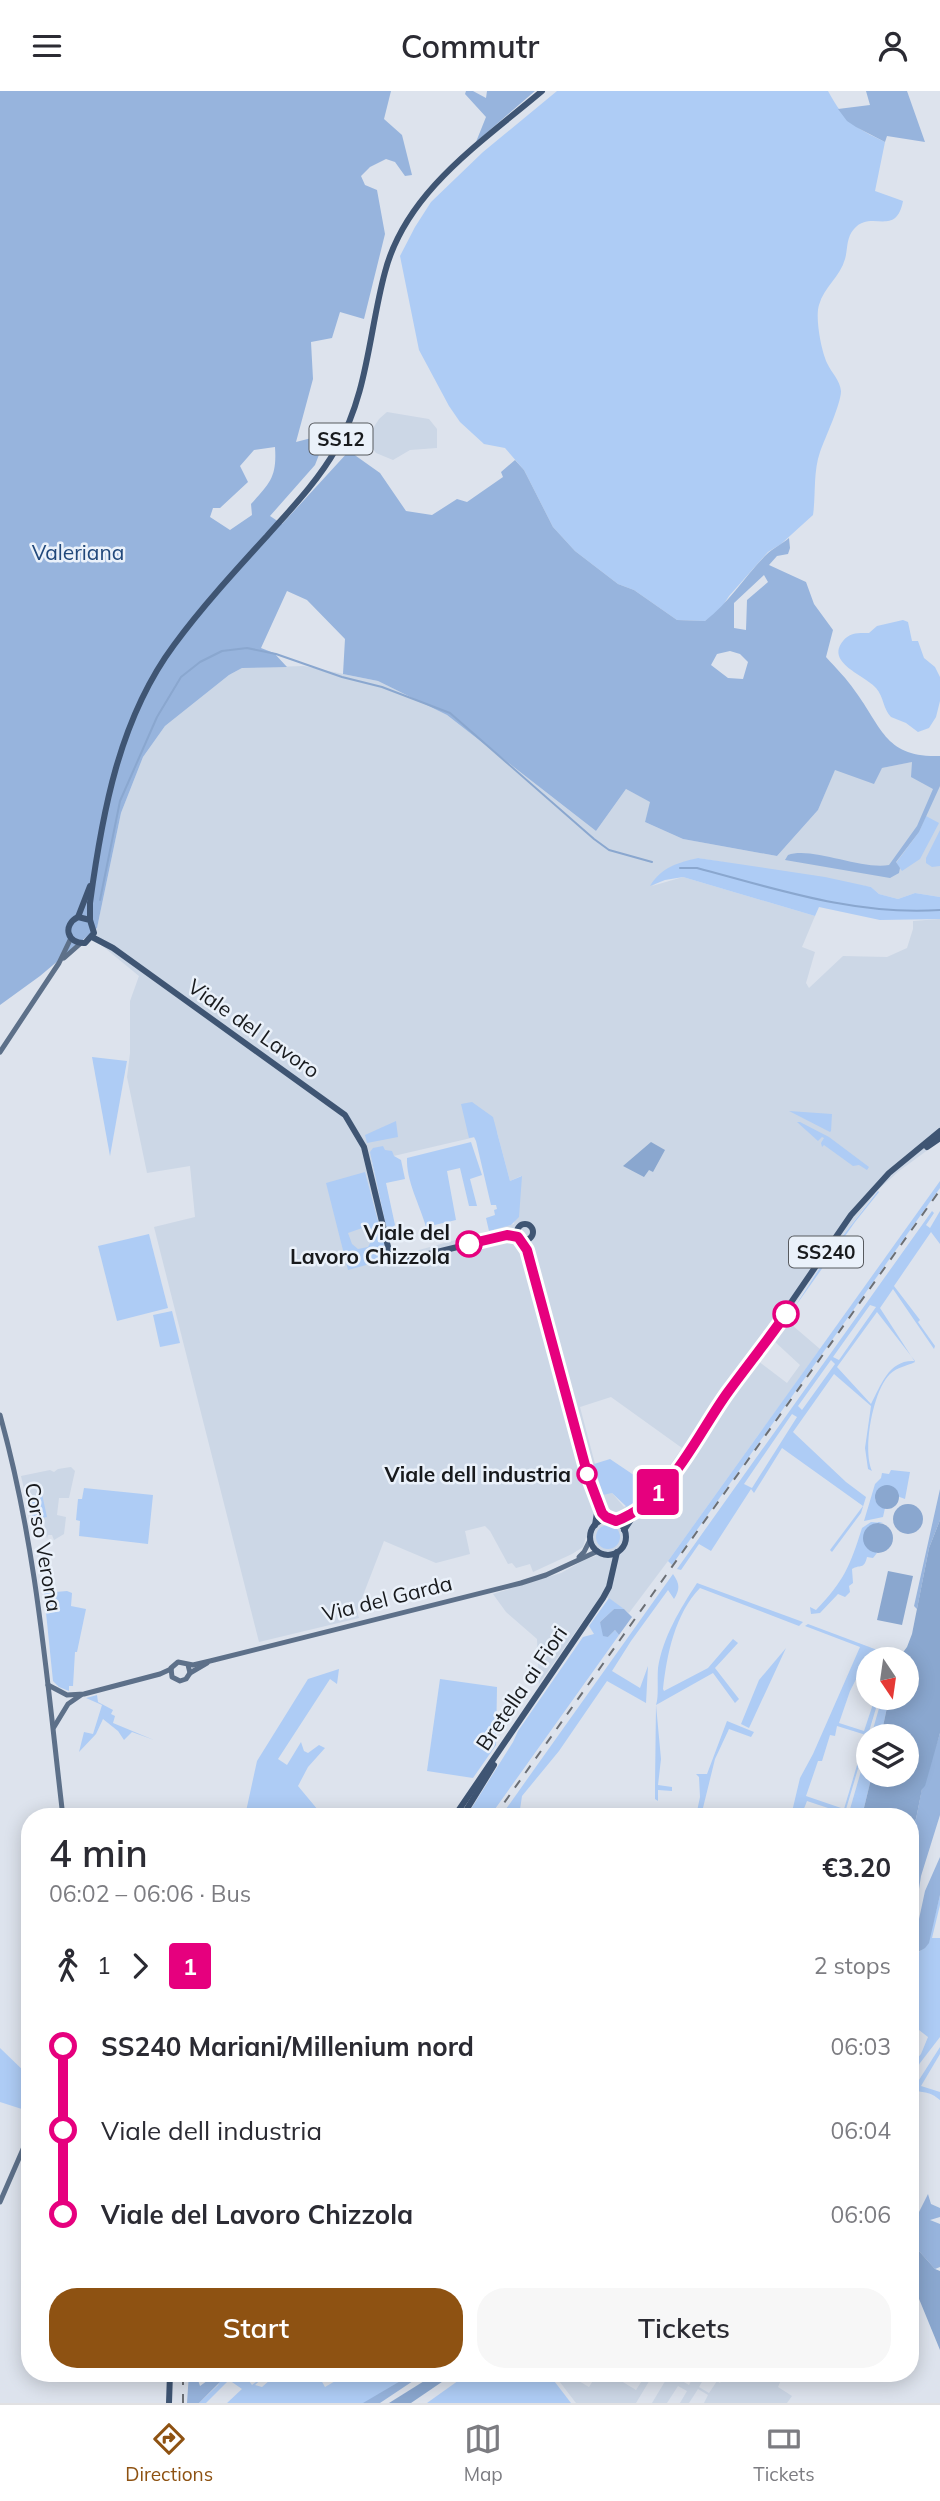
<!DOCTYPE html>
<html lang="en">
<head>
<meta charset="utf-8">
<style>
  body { margin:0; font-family:Mulish,sans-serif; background:#f7f7f7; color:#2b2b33; height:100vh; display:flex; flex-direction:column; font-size:26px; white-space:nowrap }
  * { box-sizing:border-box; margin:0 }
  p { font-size:23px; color:#7c7c81 }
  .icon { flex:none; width:38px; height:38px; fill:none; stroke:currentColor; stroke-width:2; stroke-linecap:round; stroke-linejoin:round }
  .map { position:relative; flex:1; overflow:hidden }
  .side { position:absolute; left:21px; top:1717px; width:898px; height:574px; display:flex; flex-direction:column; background:#fff; border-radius:28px; box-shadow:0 4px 18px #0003 }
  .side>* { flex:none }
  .badge { padding:0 14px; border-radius:5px; font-size:24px; line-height:46px }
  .needle { width:46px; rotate:167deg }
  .tools { position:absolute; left:856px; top:1556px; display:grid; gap:14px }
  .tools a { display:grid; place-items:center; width:63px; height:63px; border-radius:50%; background:#fff; box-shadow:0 4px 18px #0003; font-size:35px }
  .map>.badge { position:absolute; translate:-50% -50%; box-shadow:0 0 0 4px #fff }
  .legs { display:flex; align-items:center; gap:10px; height:77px; padding:0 28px; font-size:23px }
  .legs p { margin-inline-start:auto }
  .headline { display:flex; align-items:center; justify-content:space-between; height:119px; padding:0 28px }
  h1 { font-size:38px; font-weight:600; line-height:52px }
  .action { display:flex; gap:14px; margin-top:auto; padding:14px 28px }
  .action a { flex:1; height:80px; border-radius:28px; background:#8e5212; color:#fff; font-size:28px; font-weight:600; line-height:80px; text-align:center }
  .action a+a { background:#f7f7f7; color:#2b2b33 }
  ul { padding:0 28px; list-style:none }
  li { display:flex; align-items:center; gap:24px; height:84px; font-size:26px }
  li i { display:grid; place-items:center; width:10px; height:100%; margin:0 9px; background:currentColor }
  li i::after { content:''; width:18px; height:18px; margin:-9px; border:5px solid; border-radius:50%; background:#fff }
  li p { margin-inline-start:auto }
  li:first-child i { background:linear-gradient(#0000 50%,currentColor 0) }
  li:last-child i { background:linear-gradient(currentColor 50%,#0000 0) }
  header { display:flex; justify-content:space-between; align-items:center; height:91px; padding:0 28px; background:#fff; font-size:32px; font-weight:600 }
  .dock { display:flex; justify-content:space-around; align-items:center; height:98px; border-top:2px solid #e1e1e2; background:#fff; font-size:19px; color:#7c7c81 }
  .dock a { display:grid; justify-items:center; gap:4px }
  .dock .selected { color:#8e5212 }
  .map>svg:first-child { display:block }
</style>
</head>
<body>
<header><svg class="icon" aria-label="menu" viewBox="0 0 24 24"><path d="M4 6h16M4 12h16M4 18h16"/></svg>Commutr<svg class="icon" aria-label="person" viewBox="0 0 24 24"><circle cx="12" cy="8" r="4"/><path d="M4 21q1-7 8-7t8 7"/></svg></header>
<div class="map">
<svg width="940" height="2312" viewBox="0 0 940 2312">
  <rect width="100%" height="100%" fill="#dde3ed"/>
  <g fill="#ccd7e6" fill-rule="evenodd">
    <path d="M387 321 429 328 437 338V357L410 359 393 369 376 362 371 355 370 342 379 328Z"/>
    <path d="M304 575 378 590 447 624 596 740 626 698 651 711 645 731 683 748 777 765 818 719 835 678 880 680 882 677 940 665V806L915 802 898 808 879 803 871 796 698 767 652 795 683 786 815 825 802 856 815 861 806 892 809 897 843 865 887 866 907 857 913 838V830L940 828V1050L899 1080 878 1099 830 1161 785 1228 820 1258 668 1470 629 1522 602 1503 539 1593 537 1548 506 1521 493 1503 561 1482 586 1468 596 1465 586 1446 583 1456 572 1463 533 1481 530 1473 516 1477 512 1472 508 1473 490 1440 485 1435 465 1440 470 1463 436 1472 384 1450 357 1520 359 1527 259 1551 154 1136 195 1126 190 1075 147 1082 127 986 130 962V910L139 885 89 844 97 837 121 722 143 666 165 635 229 584 242 577ZM497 1041 510 1090 521 1085 514 1133 408 1162 398 1163 391 1159 389 1149 394 1142 392 1137 386 1135 372 1070ZM773 1249 800 1274 787 1292 758 1270ZM611 1306 682 1357 654 1397 624 1416 612 1402 603 1403 580 1316Z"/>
    <path d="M71 1376 75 1380 69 1407H59L57 1424 66 1426 64 1443 54 1449 52 1444H48L47 1448 44 1431 32 1433 21 1385 50 1379 54 1381 58 1378Z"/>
    <path d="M553 2282H581L577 2289 589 2296 598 2282H608L636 2299 647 2282H654L636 2312H576Z"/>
    <path d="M670 2282 678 2284 677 2287 689 2294 695 2282H707L699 2296 709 2302 717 2290 720 2292 726 2282H773L772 2285 777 2287 780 2282H784L778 2296 792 2305 787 2312H704L708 2304 698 2298 689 2312H680L687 2300 678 2295 667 2312H652Z"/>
  </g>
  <g fill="#aeccf5" fill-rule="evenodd">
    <path d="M557 0H828C845 31 854 36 885 51L875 100 903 110C896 147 871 118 854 138 846 147 848 158 845 168 840 186 824 196 819 214 815 226 821 259 827 272 831 281 840 289 841 300 841 313 825 347 820 361 813 381 816 404 813 424L781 453 768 461 729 505 720 519 705 530 677 529 634 499 618 493 575 460 553 436 524 379 505 357 484 353 460 331 449 315 419 259 400 165 415 136 431 111 483 61Z"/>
    <path d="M903 529 908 531 912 550H918L924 567 935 576 940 586V610L936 626 929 637 918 641 906 632 891 626C883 618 884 606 876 597 865 584 825 572 843 550 850 541 859 542 869 542L877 535Z"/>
    <path d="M926 725 939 732 920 768 902 780 896 772 919 741Z"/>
    <path d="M940 739V775L932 776 926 772V767Z"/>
    <path d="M698 767 825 786 871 796 879 803 898 808 915 802 940 806V828L880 829 819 816 815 825 683 786 665 789 650 795C662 776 677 772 698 767Z"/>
    <path d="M92 966 127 970 110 1065Z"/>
    <path d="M472 1011 493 1026 510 1090 522 1085 519 1126 511 1134 489 1140 486 1127 495 1124 494 1119 497 1118 496 1114H491L476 1050 474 1046 469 1047 461 1013Z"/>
    <path d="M789 1020 832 1023 831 1040 830 1041Z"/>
    <path d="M396 1030 398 1046 367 1052 365 1044Z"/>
    <path d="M797 1031H800L829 1046 869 1076 867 1079 859 1074 853 1075 824 1054 822 1056 821 1052 824 1047 822 1046 818 1050Z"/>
    <path d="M471 1051 482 1084 470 1088 477 1115H469L460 1077 447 1080 456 1129 426 1136C420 1114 406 1090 407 1067Z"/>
    <path d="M383 1055 385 1059 392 1060 394 1065 401 1069 405 1088 386 1092 395 1134 392 1137 386 1135 370 1061 373 1057Z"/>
    <path d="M365 1081 388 1168 348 1179 326 1092ZM365 1136 370 1137 374 1145 368 1156 358 1158 352 1153 348 1142Z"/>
    <path d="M940 1090V1097L672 1474 668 1470Z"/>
    <path d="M878 1100 879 1101 855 1131 792 1220 830 1161Z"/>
    <path d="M932 1120 934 1122 926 1134 930 1137 940 1120V1153L931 1141 894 1195 920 1229 918 1231 935 1255 934 1258 893 1198 880 1217 915 1271C907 1275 897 1276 890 1283 873 1299 862 1359 872 1380L868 1378 865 1357 871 1315 834 1283 793 1341 846 1391 866 1406 861 1422 832 1461 830 1459 863 1415 782 1357 754 1402 751 1398 711 1460 699 1453 681 1479 677 1478ZM870 1214 876 1216 839 1269 833 1266ZM877 1221 915 1270C889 1268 881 1294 871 1313L837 1276ZM831 1269 835 1273 802 1319 798 1315ZM792 1323 797 1326 752 1397 744 1393Z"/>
    <path d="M149 1143 168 1217 117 1230 98 1155Z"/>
    <path d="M172 1220 180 1252 160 1256 153 1224Z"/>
    <path d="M610 1368 653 1397 628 1417 612 1402 603 1404 594 1373Z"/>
    <path d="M891 1379 910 1381 905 1408 878 1398 875 1409 885 1417 883 1426 864 1430 875 1393 881 1387 882 1382 889 1383Z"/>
    <path d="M84 1397 153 1404 148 1453 79 1445 80 1430 76 1429 78 1408H82Z"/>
    <path d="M42 1403 47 1426 33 1429 28 1406Z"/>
    <path d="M871 1431 883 1432 878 1431 876 1462H877L873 1467 867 1466C864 1479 860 1473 852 1478L853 1492 849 1495 850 1501 845 1506 838 1503 820 1522 811 1523 810 1516 816 1519C844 1490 850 1475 862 1437Z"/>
    <circle cx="608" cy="1446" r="12"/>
    <path d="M673 1483C680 1493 680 1498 674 1508L668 1499 631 1550 612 1580 640 1597 648 1575 646 1612 607 1590 559 1660 522 1705 519 1725 510 1721 507 1725H501Z"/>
    <path d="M697 1492 803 1531 799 1535 700 1497C675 1523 667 1563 663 1598L664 1600 708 1577 733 1548 738 1552 715 1577 739 1608 735 1612 713 1582 656 1614 661 1668 658 1694 672 1696V1700L658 1699V1710L655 1708V1695L656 1614C659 1605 657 1590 658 1577 663 1546 680 1518 697 1492Z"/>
    <path d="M67 1500 72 1502 71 1515 86 1518 77 1561H75L73 1595H69V1600L59 1596 53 1590 44 1502Z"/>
    <path d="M609 1507 624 1518H614L600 1531 608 1546 615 1539 619 1544 490 1725 466 1726 513 1651 518 1640 583 1546 594 1543 589 1535Z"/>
    <path d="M808 1533 888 1563 890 1566 888 1568 870 1561 850 1600 839 1632 864 1640 875 1607H879L844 1725H839L840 1721 807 1710 801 1725H791L800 1687 813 1663 860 1556 805 1535ZM837 1635 866 1644 844 1718 806 1705 818 1670H822L830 1644 835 1645Z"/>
    <path d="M786 1557 749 1637 741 1633 759 1589Z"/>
    <path d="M339 1578 337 1593 330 1588 278 1668 287 1674 301 1651 304 1660 308 1662 319 1654 325 1657 308 1676 298 1695 323 1725H245L257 1670 308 1588Z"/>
    <path d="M440 1588 497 1596 496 1654 473 1687 427 1680Z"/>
    <path d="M97 1604 98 1611 113 1619 111 1623 115 1625 113 1632 154 1649 132 1641 124 1649 118 1640 103 1628 96 1643 79 1661 84 1641 93 1643 102 1614 86 1607Z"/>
    <path d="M882 1607H889L881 1645H871Z"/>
    <path d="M727 1630 754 1641 751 1646 729 1638 715 1668 701 1725H696L700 1706 699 1686 696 1683H707Z"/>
    <path d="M868 1656V1684H872L862 1725H848Z"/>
    <path d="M940 1804V1814L932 1847H940V1946L920 1972 910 1989V1976L921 1963 928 1946 910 1932V1906L914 1903 910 1870 928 1852Z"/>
    <path d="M940 1956V1963L921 1995 940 2001V2009C929 2000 928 2003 914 1999L910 2003Z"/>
    <path d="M0 1957 30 1986 28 2020 0 2011Z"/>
    <path d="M220 2282H249L243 2288 247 2290 257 2282 249 2290 252 2294 268 2282 255 2294 262 2296 278 2282H317L325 2296 349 2282H419L370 2312H227L242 2298 229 2289 206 2312H199L218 2294 223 2285Z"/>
    <path d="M469 2282H548L571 2312H427Z"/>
  </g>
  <g fill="#97b4dd" fill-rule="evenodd">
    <path d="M0 0H391L384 28 402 44 412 84 405 85 395 71 386 68 370 76 361 85 365 94 377 99 385 143 364 228 340 221 332 247 311 251 313 288 296 351 327 343 315 374 270 425 282 433 349 360 380 382 406 420 432 424 457 408 467 411 503 386 501 381 515 369 524 379 553 436 575 460 618 493 634 499 677 529 705 530C729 512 745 485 766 464 773 457 782 453 789 447L790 457 788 463 777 465 769 474 806 491 814 513 833 539 826 566C836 577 847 588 855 600 882 636 885 667 940 665V695L919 741 896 771 900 777 899 782 890 787 785 769 788 764C811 755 861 779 889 774L917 735 933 698 911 686 912 671 882 677 874 693 835 679 818 719 777 765 683 748 645 731 650 711 626 698 596 740 447 624 378 590 343 583 345 548 307 509 287 500 261 557 274 562 287 576 242 577 229 584 165 635 143 666 121 722 97 837 40 885 0 914ZM275 356C277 386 270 392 251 413L252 424 230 439 210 426 213 417H220L248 391 240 375 254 359ZM764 484 768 491 747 509 746 539 734 537V512ZM730 560 740 563 748 571 743 588 728 587 711 574 717 563Z"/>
    <path d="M466 0H473L486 7 487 0H535L476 51 486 26 465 3Z"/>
    <path d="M866 0H907L925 51 887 45 885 51 856 36 847 30 838 18 870 14Z"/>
    <path d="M940 1398V1429L929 1457 917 1518 914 1515Z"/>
    <path d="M614 1518H624L632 1526 619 1544 615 1539 608 1546 603 1545 600 1531Z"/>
    <path d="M940 1642V1724L921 1785 910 1857V1784L916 1760 911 1753V1736L916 1728 922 1697Z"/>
    <path d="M940 1766V1804L929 1852 925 1857 918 1861 917 1866 910 1870 925 1800Z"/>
    <path d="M928 2103 931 2113 940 2117V2126L930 2129 940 2133V2176L935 2178 910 2150V2116L919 2121Z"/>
    <path d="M189 2282H205L198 2289 200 2295 218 2282 223 2285V2288L199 2312H187Z"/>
    <path d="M414 2282H425L380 2312H363Z"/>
  </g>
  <g fill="#8aa7cf">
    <path d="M651 1051 665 1059 653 1081 649 1079 644 1086 623 1075Z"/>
    <circle cx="887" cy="1406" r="12"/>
    <circle cx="908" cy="1428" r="15"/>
    <path d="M940 1429V1642L925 1695 922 1698 916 1728 911 1735V1753L917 1759 910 1784V1726L862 1725 872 1684H906V1645H881L889 1607 906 1606V1568H898L907 1556 912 1543 929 1457Z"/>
    <circle cx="878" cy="1447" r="15"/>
    <path d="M888 1480 913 1485 902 1534 877 1529Z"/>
    <path d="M910 2150 935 2178 940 2180V2259L917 2203 910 2195Z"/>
    <path d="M437 2282H455L411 2312H389Z"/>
  </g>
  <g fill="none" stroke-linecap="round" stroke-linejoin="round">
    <g stroke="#8aa7cf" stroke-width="2">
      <path d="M680 777H697C776 798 857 825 940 819"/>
      <path d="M100 809 120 710 157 626 181 586 200 571 222 560 247 557 276 563 342 586 382 596 450 622 594 748 609 759 652 771"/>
    </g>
    <g stroke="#5d7089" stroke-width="5">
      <path d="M64 867 81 852"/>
      <path d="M0 961 59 872 71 847"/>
      <path d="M0 1324C37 1456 47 1591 63 1726"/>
      <path d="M579 1466 584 1461 590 1449"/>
      <path d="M188 1574 190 1582 186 1588 180 1590 172 1586 171 1577 178 1571 193 1574 210 1570 521 1492 546 1484 598 1460"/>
      <path d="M190 1582 207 1572"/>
      <path d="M48 1594 67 1604 84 1603 160 1583 171 1578"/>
      <path d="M54 1636 68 1613 81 1604"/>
      <path d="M0 2111 30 2042"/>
    </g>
    <g stroke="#3f5573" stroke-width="6">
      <path d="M78 826 90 795"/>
      <path d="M90 829 78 826C62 834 67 853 85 852L94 842 90 829V812C102 723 119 628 174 554 202 516 235 480 267 445 291 418 318 390 336 358 368 303 369 240 385 181 406 100 482 51 542 0"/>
      <path d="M92 846 113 857 345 1024 364 1056 390 1164 395 1170 404 1169 507 1144 518 1146"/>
      <path d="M927 1056 940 1047"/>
      <circle cx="525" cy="1141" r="8"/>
      <path d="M521 1149 527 1159 533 1179 592 1396 597 1422 595 1434"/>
      <circle cx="608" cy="1446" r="18"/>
      <path d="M624 1439 637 1420 655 1404 674 1382 851 1124 889 1082 940 1040"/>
      <path d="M454 1726 603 1507 609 1496 617 1461"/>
      <path d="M462 1726 494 1674"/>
      <path d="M169 2312 170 2282"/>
    </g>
    <g stroke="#6b6f75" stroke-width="2" stroke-dasharray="9 9" stroke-linecap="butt">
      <path d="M494 1726 940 1099"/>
      <path d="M183 2312V2282"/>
    </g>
  </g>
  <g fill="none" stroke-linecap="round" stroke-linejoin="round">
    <g stroke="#fff" stroke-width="16">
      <path id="line-1" d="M469 1153 507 1144 518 1146 527 1159 588 1385 602 1422 606 1426 616 1430C670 1410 696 1345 728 1301 747 1275 767 1250 786 1223"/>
    </g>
    <use href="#line-1" stroke="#e6007e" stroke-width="10"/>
  </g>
  <g fill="#fff" stroke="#e6007e" stroke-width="3.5">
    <circle cx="469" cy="1153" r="12"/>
    <circle cx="786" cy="1223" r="12"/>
    <circle cx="587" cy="1383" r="9"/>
  </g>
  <g text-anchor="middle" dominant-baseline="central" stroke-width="5" stroke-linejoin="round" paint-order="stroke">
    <g fill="#eaf1fa" stroke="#575a5f" stroke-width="2">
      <rect x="309.5" y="332.5" width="63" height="31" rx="5"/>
      <rect x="789" y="1145.5" width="74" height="31" rx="5"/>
    </g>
    <g font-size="19" font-weight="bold" fill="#181a1d">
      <text x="341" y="348">SS12</text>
      <text x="826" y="1161">SS240</text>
    </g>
    <g font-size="21" fill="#21487b" stroke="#eaf1fa">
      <text x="78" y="461">Valeriana</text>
    </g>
    <g font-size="21" fill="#181a1d" stroke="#eaf1fa">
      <text transform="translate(254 937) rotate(35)">Viale del Lavoro</text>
      <text transform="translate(44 1456) rotate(80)">Corso Verona</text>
      <text transform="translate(387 1507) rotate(-14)">Via del Garda</text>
      <text transform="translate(521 1597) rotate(-56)">Bretella ai Fiori</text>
    </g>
    <g font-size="21" font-weight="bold" fill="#181a1d" stroke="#eaf1fa" text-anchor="end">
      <text x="450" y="1141">Viale del<tspan x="450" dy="24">Lavoro Chizzola</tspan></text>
      <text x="571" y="1383">Viale dell industria</text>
    </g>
  </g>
</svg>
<div class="tools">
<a><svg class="needle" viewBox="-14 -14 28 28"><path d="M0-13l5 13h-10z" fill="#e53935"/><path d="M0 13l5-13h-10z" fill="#7c7c81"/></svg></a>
<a><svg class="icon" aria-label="layers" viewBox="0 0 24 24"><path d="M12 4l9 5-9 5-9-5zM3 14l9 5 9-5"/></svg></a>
</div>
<b class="badge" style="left:658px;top:1401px;background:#e6007e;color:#fff">1</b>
<section class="side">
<div class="headline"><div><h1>4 min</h1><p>06:02 – 06:06 · Bus</p></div><b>€3.20</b></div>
<div class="legs"><svg class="icon" aria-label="walk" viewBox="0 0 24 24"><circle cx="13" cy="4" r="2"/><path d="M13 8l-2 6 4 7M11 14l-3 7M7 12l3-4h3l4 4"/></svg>1<svg class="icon" aria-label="forward" viewBox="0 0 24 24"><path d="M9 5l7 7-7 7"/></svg><b class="badge" style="background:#e6007e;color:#fff">1</b><p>2 stops</p></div>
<ul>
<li><i style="color:#e6007e"></i><b>SS240 Mariani/Millenium nord</b><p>06:03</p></li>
<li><i style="color:#e6007e"></i><span>Viale dell industria</span><p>06:04</p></li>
<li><i style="color:#e6007e"></i><b>Viale del Lavoro Chizzola</b><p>06:06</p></li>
</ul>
<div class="action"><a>Start</a><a>Tickets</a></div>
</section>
</div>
<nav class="dock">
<a class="selected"><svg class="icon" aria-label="directions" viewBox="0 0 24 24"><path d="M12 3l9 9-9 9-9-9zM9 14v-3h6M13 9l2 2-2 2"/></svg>Directions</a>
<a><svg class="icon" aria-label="map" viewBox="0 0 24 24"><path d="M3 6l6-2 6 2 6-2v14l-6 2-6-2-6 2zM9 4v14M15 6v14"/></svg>Map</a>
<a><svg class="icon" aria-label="tickets" viewBox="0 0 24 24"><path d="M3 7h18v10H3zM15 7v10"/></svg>Tickets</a>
</nav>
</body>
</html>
